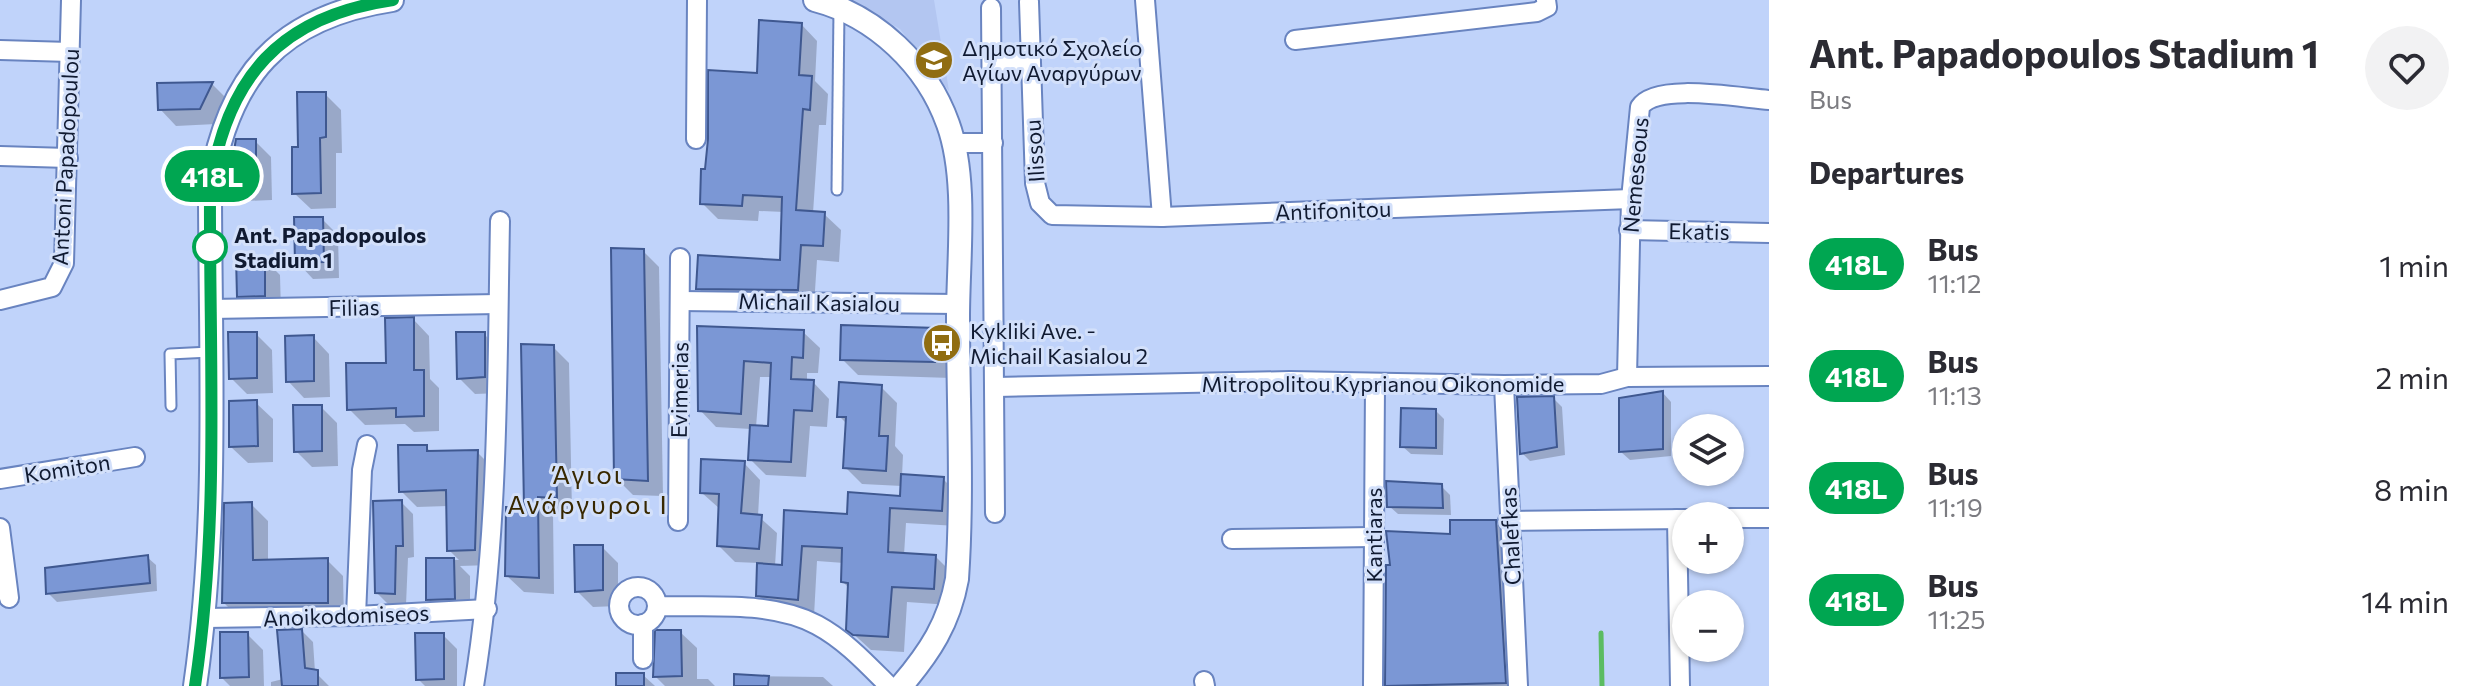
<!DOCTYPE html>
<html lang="en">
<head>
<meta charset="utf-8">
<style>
  body { margin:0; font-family:Commissioner,sans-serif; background:#f2f2f3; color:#2b2b33; height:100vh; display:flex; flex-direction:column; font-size:30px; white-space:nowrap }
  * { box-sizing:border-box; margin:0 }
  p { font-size:26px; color:#7c7c81 }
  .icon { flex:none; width:44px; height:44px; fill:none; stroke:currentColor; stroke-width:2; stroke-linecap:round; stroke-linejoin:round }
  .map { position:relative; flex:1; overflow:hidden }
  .panel { display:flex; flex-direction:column; background:#fff; width:720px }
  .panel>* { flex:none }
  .badge { padding:0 16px; border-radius:26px; font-size:28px; line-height:52px }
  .buttons { position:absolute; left:1672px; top:414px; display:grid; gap:16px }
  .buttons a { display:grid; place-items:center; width:72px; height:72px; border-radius:50%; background:#fff; box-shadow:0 2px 6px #0004; font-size:40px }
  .map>.badge { position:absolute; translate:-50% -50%; box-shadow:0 0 0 4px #fff }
  h2 { padding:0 40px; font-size:30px; line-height:72px }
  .round { display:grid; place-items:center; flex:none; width:84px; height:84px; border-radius:42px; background:#f2f2f3 }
  .head { display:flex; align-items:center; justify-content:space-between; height:136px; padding:0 40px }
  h1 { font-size:38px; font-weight:700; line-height:60px }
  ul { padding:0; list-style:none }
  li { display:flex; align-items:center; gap:24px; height:112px; padding:0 40px }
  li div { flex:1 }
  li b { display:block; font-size:30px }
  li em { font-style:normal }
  li .badge { min-width:88px; font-weight:700; text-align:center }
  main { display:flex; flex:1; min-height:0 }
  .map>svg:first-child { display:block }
</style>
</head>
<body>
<main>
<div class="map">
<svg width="1769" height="686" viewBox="0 0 1769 686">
  <rect width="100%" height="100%" fill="#c0d3fa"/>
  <path fill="#b3c6f1" d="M851 0H934L949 91 900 29Z"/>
  <g fill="#0003" fill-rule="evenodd">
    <path d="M801 24 817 41 815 81 828 94 826 125H819L813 213 824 214 841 230 839 262 817 260 814 306 715 305 698 288 782 262 784 212 759 211 758 221 718 219 702 203 706 171 758 75Z"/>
    <path d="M212 84 228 100 216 124 176 126 160 109 159 85Z"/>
    <path d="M325 94 341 110 342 153H336V208L311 209 294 193 300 149Z"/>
    <path d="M255 141 271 157 272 200 246 201 230 185Z"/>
    <path d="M322 219 338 235 339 278 313 279 297 262Z"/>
    <path d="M643 251 659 267 663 496 633 495 616 478Z"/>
    <path d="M264 259 280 275 281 312H255L239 296Z"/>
    <path d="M413 319 429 336 430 379 439 388V431L414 432 405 424 365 425 349 409 388 365Z"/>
    <path d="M699 328 803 332 820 348 818 373H807V382H813L829 399 827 427 810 426 806 477 766 475 750 459 751 429 716 427 700 410ZM760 377H772L770 428 756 427Z"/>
    <path d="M936 330 953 346 951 378 858 375 842 359Z"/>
    <path d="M256 334 272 350 273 393 247 394 231 378Z"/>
    <path d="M484 334 500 350 501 393 475 394 459 378Z"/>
    <path d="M313 337 329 354 330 397 304 398 288 381Z"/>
    <path d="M553 347 569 363 572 513 553 512 554 594 524 592 507 576 526 509Z"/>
    <path d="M881 387 897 403 895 446 903 455 902 476 943 479 959 495 957 526 906 523 904 555 936 557 952 573 950 605 907 602 904 652 871 650 848 629 850 589 843 582 844 563 817 561 814 616 774 612 758 595 759 563 735 562 719 546 720 509 702 493 744 463 760 480 758 516 777 533 775 566 784 567 786 512 849 517 902 498V486L862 484 845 467 847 424 839 416Z"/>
    <path d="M1663 393 1671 402V456L1630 460 1621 452Z"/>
    <path d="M1553 398 1562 407 1565 455 1530 461 1522 453Z"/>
    <path d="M256 403 273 419V462L248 463 231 447Z"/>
    <path d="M321 407 337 423 338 466 312 467 296 451Z"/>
    <path d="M1436 411 1444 419 1443 455 1411 454 1402 446Z"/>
    <path d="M426 447 432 453 477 452 493 468 491 565 460 566 470 576V614L444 616 428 599V560H459L449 550 448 506 417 507 401 491Z"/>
    <path d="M1441 486 1450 495 1451 515 1398 514 1389 506Z"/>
    <path d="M401 502 413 514 414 557 408 558 406 605H389L376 592Z"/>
    <path d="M251 504 268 521V561L327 560 343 576 344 619H240L224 603Z"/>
    <path d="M1495 522 1504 531 1513 686H1386L1388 567 1452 537Z"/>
    <path d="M602 547 618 563V606L593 607 577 591Z"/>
    <path d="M147 557 156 565 157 591 57 602 48 593Z"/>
    <path d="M302 631 313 642 315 672 329 686H271V682L283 679Z"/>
    <path d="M680 632 697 648V679H708L715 686H665L655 676Z"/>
    <path d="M247 634 263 650 264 686H230L222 678Z"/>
    <path d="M443 635 457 649V686H425L418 679Z"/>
    <path d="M643 675 655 686H618Z"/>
    <path d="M736 676 823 677 833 686H736Z"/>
  </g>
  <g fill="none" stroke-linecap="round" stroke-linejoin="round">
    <path stroke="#5bbc62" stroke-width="5" d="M1601 633 1602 686"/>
  </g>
  <g fill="#7b97d5" stroke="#3f5890" stroke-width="2">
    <path d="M759 20 802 23 799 75 812 76 810 110 803 109 796 210 825 212 823 246 801 245 798 290 696 289 698 255 780 260 782 197 743 195 742 206 700 204 701 169H705L708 139V70L757 73Z"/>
    <path d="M213 82 200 109 158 110 157 83Z"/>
    <path d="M297 92H326V137L320 138 321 193 292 194V147H298Z"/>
    <path d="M236 139H256V184L228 185Z"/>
    <path d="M294 217H323L324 262 295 263Z"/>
    <path d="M611 248 644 249 648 481 614 479Z"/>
    <path d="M236 257H265V296L237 297Z"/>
    <path d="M414 317V370H424V416L396 417V408L347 410 346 363H386L385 318Z"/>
    <path d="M841 325 937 328 935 362 840 360Z"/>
    <path d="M697 326 804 330 803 358 792 357 791 379 814 380 812 411 794 410 791 462 748 460 750 425 768 426 771 363 744 361 741 414 698 411Z"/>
    <path d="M228 332H257V378L229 379Z"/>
    <path d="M456 332H485V377L457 379Z"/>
    <path d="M314 335V381L286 382 285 336Z"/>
    <path d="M521 344 554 345 557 498 538 497 539 578 505 576 506 507H524Z"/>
    <path d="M839 382 882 385 879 436H888L886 471 843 468 846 417H837Z"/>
    <path d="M1663 391V449L1619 452V398Z"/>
    <path d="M1554 396 1557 447 1520 454 1517 397Z"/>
    <path d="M257 400 258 446 229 447V401Z"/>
    <path d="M293 405H322V451L294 452Z"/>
    <path d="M1401 408 1436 409V448L1400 447Z"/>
    <path d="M398 445H427V451L478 450 475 550 447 551 446 490 399 492Z"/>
    <path d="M701 459 745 461 741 513 762 515 759 549 717 546 719 494 700 493Z"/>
    <path d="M901 474 944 477 942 511 890 508 888 552 936 555 934 589 892 587 888 637 853 635 846 630 848 583 841 582 842 548 802 546 798 600 756 596 757 563 782 565 784 510 847 514 848 492 900 496Z"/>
    <path d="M1386 481 1442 484 1443 508 1387 507Z"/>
    <path d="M402 500 403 546H396L395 594 375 593 373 501Z"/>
    <path d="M252 502 253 560 328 558V603H222L224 503Z"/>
    <path d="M1450 520H1496L1506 683 1385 686 1386 565H1390L1386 531 1450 534Z"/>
    <path d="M574 545H603V590L575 592Z"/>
    <path d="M148 555 150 583 46 594 45 568Z"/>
    <path d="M426 558H454L455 599 426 600Z"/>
    <path d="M302 629 305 668 318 670V686H282L277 630Z"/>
    <path d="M655 630H681L682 676 653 677Z"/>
    <path d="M220 632H248L249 677 220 678Z"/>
    <path d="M415 633H444V679L416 680Z"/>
    <rect x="616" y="673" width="28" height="13"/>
    <path d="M734 674 769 676 768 686H734Z"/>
  </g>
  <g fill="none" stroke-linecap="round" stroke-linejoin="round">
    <g stroke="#6984c0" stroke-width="13">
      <g id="service">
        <path d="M837 190 839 9"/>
        <path d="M171 406 170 354 210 352"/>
      </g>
    </g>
    <g stroke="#6984c0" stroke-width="22">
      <g id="minor">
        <path d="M1145 0 1162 217"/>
        <path d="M1029 2 1035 183 1040 203 1052 215 1162 217 1631 199"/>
        <path d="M991 8 995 513"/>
        <path d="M1295 40 1537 12 1547 7 1546 0"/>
        <path d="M0 50 70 52"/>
        <path d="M992 63 1030 62"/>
        <path d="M696 139 697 0"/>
        <path d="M954 143H993"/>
        <path d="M0 156 68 158"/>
        <path d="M1629 230 1769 233"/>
        <path d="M0 300 52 287 64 263 71 0"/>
        <path d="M680 301 958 304"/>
        <path d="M210 309 498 304"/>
        <path d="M1627 377 1631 199 1640 107C1656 82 1740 98 1769 100"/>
        <path d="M1504 385 1518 686"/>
        <path d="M996 387 1290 381 1504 385 1601 384 1627 377 1769 376"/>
        <path d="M0 479 135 457"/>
        <path d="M1730 518H1769"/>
        <path d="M1677 519 1680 686"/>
        <path d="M678 521 680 258"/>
        <path d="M1508 521 1686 519"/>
        <path d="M0 528 9 598"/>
        <path d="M1232 539 1373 537"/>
        <circle cx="638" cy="606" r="19"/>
        <path d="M657 606C707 608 771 600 817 625 845 640 867 664 889 686"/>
        <path d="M356 616 362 470 367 445"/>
        <path d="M205 618 356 616 487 609"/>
        <path d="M643 624V659"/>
        <path d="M1204 681 1205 686"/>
        <path d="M474 686C499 533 497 376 500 221"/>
        <path d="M1373 686 1375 384"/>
      </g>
    </g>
    <g stroke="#6984c0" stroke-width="26">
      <g id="tertiary">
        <path d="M815 0C876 16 927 65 948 124 968 179 958 259 958 317 958 404 963 492 957 579 949 623 930 652 901 686"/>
        <path d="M195 686C219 521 210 353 210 187 228 76 279 17 392 0"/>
      </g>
    </g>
    <use href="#service" stroke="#fff" stroke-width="9"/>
    <use href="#minor" stroke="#fff" stroke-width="18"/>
    <use href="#tertiary" stroke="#fff" stroke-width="22"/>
  </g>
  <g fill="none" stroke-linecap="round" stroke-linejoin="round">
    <g stroke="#fff" stroke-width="18">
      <path id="line" d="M195 686C220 521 209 353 210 187 227 77 280 16 393 0"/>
    </g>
    <use href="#line" stroke="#00a651" stroke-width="12"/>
  </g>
  <defs>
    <g id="school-disc" transform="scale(2)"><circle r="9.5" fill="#906d12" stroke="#d3e0fa"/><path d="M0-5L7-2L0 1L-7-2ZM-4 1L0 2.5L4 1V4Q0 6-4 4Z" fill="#fff"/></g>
    <g id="bus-disc" transform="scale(2)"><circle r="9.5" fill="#906d12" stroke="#d3e0fa"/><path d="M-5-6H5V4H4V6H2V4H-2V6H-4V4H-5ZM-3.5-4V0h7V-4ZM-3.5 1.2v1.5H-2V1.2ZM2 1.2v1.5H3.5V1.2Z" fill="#fff"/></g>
  </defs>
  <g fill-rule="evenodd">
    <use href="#school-disc" x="934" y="60"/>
    <use href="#bus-disc" x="942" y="343"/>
  </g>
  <circle fill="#fff" stroke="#00a651" stroke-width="4" cx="210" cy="247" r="16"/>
  <g text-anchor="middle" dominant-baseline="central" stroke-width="6" stroke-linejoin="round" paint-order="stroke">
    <g font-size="22" fill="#101a31" stroke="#d3e0fa" text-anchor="start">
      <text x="962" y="47">Δημοτικό Σχολείο<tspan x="962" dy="25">Αγίων Αναργύρων</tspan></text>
      <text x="970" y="330">Kykliki Ave. -<tspan x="970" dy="25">Michail Kasialou 2</tspan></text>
    </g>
    <g font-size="22" fill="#101a31" stroke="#d3e0fa">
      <text transform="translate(1034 151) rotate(-94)">Ilissou</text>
      <text transform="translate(65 157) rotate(-87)">Antoni Papadopoulou</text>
      <text transform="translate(1635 175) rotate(-85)">Nemeseous</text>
      <text transform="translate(1333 210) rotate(-2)">Antifonitou</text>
      <text transform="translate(1699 231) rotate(1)">Ekatis</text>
      <text transform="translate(819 302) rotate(1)">Michaïl Kasialou</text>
      <text transform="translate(354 307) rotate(-1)">Filias</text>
      <text x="1383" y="383">Mitropolitou Kyprianou Oikonomide</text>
      <text transform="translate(679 390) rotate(-89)">Evimerias</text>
      <text transform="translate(67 468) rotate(-9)">Komiton</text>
      <text transform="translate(1373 535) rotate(-90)">Kantiaras</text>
      <text transform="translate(1510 536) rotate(-93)">Chalefkas</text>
      <text transform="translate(346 615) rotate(-2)">Anoikodomiseos</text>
    </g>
    <g font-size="22" font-weight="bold" fill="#101a31" stroke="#d3e0fa" text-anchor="start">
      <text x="234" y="234">Ant. Papadopoulos<tspan x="234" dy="25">Stadium 1</tspan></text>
    </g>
    <g font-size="26" letter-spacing="2" fill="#382800" stroke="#d3e0fa">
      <text x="588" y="473">Άγιοι<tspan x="588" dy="30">Ανάργυροι Ι</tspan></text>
    </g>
  </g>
</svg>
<div class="buttons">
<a><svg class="icon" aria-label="layers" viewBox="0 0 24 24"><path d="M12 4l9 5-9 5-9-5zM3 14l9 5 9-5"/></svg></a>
<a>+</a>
<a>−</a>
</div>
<b class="badge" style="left:212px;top:176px;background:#00a651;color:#fff">418L</b>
</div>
<section class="panel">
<div class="head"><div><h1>Ant. Papadopoulos Stadium 1</h1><p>Bus</p></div><a class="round"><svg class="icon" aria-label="heart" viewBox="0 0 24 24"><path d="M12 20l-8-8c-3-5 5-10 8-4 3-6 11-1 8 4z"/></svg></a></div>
<h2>Departures</h2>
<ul>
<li><span class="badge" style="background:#00a651;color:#fff">418L</span><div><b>Bus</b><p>11:12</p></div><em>1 min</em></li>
<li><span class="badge" style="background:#00a651;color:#fff">418L</span><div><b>Bus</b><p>11:13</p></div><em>2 min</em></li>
<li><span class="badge" style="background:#00a651;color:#fff">418L</span><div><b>Bus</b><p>11:19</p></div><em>8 min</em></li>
<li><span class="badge" style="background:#00a651;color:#fff">418L</span><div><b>Bus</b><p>11:25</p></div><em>14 min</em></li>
</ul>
</section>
</main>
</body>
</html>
